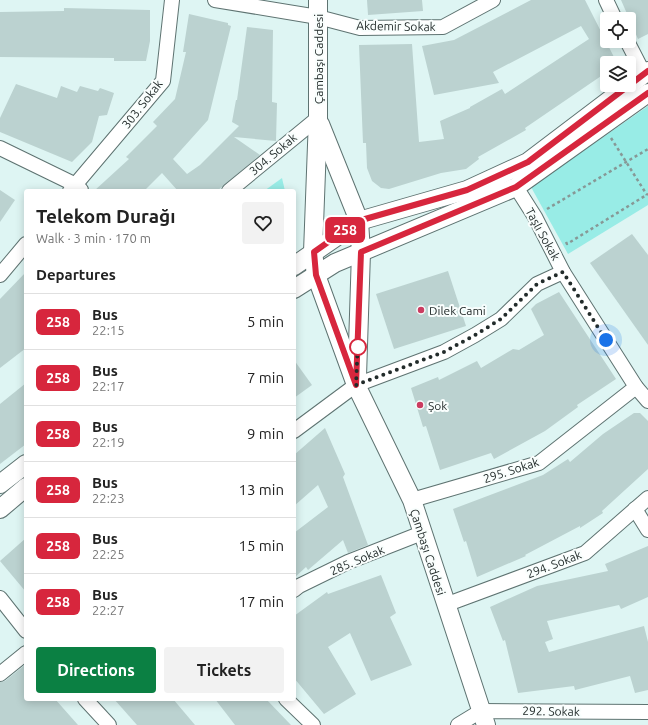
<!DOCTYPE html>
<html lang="en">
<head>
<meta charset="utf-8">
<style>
  body { margin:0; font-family:Ubuntu,sans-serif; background:#f2f2f2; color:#222; height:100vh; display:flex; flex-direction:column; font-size:15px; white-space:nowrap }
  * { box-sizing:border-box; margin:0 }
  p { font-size:13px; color:#767676 }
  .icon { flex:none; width:22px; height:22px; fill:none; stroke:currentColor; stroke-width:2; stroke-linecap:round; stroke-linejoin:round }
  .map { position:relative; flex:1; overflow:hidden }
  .sheet { position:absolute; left:24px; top:189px; width:272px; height:512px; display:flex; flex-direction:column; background:#fff; border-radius:4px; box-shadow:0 2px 10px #0003 }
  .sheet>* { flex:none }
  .badge { padding:0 8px; border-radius:6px; font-size:14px; line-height:26px }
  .tools { position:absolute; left:600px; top:12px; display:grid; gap:8px }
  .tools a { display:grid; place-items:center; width:36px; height:36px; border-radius:4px; background:#fff; box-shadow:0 2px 10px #0003; font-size:20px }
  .you { position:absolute; width:20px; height:20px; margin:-10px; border:3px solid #fff; border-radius:50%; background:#1a73e8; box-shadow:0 0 0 6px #1a73e833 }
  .map>.badge { position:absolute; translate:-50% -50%; box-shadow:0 0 0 2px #fff }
  h2 { padding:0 12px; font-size:15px; line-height:36px }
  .round { display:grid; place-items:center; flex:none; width:42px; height:42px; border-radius:4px; background:#f2f2f2 }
  .head { display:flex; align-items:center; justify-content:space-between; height:68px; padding:0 12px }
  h1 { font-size:19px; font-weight:700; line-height:30px }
  .button { display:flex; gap:8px; margin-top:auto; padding:8px 12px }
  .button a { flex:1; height:46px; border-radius:4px; background:#0b8043; color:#fff; font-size:16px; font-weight:700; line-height:46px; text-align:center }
  .button a+a { background:#f2f2f2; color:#222 }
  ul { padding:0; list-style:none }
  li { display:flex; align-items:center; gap:12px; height:56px; padding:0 12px; border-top:1px solid #e0e0e0 }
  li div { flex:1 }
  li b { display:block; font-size:15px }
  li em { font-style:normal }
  li .badge { min-width:44px; font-weight:700; text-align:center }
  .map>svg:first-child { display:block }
</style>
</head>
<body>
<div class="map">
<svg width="648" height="725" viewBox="0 0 648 725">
  <rect width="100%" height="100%" fill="#def5f3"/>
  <g fill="#98ece6">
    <path d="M648 106V205L568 254 531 187Z"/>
    <path d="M282 178 285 191H264Z"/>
  </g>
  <g fill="#bbd2d0">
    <path d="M367 0H422L423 11 368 15Z"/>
    <path d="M531 0H585L617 63H607V72L525 128 526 130 478 157 479 159 466 169 441 173 389 189 381 188 372 181 367 168 366 143H363L359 45 412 44 419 142 444 139 440 121 470 108V107L502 89 505 94 589 39 581 26 493 72 499 83 434 95 422 46 454 40Z"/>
    <path d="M621 0H648V34L638 39Z"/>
    <path d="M64 8 150 10V41L146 61H114V58L0 57V12L64 11Z"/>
    <path d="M189 14 228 23V25L231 26 208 120 173 159 187 174 200 165 239 126 232 122 236 100H237L247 27 273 30 272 102 277 103 276 141 234 137 260 155 217 191H178L162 173 144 191H94L129 159 126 157 157 126 153 122 175 99 186 52H183Z"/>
    <path d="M16 84 57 98 61 86 77 92 80 86 98 91 100 88 114 93 107 115 99 116 92 142 72 162 0 132V118Z"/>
    <path d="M0 190 15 200 0 222Z"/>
    <path d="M632 234 648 255V345L590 263Z"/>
    <path d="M448 271 466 326 394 349 376 294Z"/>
    <path d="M26 272V348L0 368V299Z"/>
    <path d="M559 292 616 379 577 405 578 407 545 431 494 459 491 453 440 470 426 426 423 427 411 388 438 377 439 380 477 361 481 368 513 349 519 350 544 335 531 309 536 304Z"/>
    <path d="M294 360 312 385 294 398Z"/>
    <path d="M26 383V444L0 464V404Z"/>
    <path d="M634 413H640L648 421V469L602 511 603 513 580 528V526L525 555 526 556 477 577 466 541 464 542 453 509 543 475 568 459 570 462 603 434Z"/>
    <path d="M325 428 345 474 343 477 368 545 348 553 343 540 308 570 306 567 294 578V533L328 507 318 485 294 506V455Z"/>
    <path d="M26 538V592L0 561Z"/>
    <path d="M648 546V597L621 609 619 605 547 621 553 639 545 642 549 652 644 626 648 642V690L635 693 630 676 575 690 574 686 518 693 505 640 503 641 490 607 537 586 608 571 605 564Z"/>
    <path d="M381 575 396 613 390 617 412 665 371 681 350 633 328 647 356 694 324 714 294 678V616L327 592 328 594Z"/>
    <path d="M26 664V699H55L78 725H0V682L5 681Z"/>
    <path d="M114 699H173L195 725H137Z"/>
    <path d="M215 699H266L291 725H235Z"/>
  </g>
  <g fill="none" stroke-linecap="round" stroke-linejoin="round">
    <g stroke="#5e7371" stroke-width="16">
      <g id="minor">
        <path d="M215 0 318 17 360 28 443 27 493 0"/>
        <path d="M606 0 615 19"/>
        <path d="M627 41 644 74"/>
        <path d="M0 148 76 185 81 190"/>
        <path d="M516 187 535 217 563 272 636 387 648 401"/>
        <path d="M70 191 163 81 172 0"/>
        <path d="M229 191 318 118"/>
        <path d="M0 275 26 244"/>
        <path d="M294 431 356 385 444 352 475 335 501 319 537 284 563 272"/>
        <path d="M412 500 539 463 636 387"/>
        <path d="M635 509 648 530"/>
        <path d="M294 590 299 586 348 562 422 533"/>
        <path d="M0 598 26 631"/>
        <path d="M445 605 585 553 648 498"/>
        <path d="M0 674 26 653"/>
        <path d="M85 699 109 725"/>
        <path d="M286 699 313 725"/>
        <path d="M458 725 481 711 648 712"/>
      </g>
    </g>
    <g stroke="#5e7371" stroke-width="20">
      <g id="major">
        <path d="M318 0V118L313 252 316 275 356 385 412 500 486 725"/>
        <path d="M320 124 359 221 361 252 357 377"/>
        <path d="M294 266 359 221 467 190 528 162 648 71"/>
        <path d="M294 289 335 263 516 187 648 93"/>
        <path d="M0 484 26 464"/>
        <path d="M0 509 26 487"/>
      </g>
    </g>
    <g stroke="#879896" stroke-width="2.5" stroke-dasharray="3 3" stroke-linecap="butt">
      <path d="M611 138 647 195"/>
      <path d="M547 209 648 149"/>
      <path d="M566 242 567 244 648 194"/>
    </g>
    <use href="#minor" stroke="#fff" stroke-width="14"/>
    <use href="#major" stroke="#fff" stroke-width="18"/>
  </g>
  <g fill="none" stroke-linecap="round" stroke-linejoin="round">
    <g stroke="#fff" stroke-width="9">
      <path id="line" d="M648 71 528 162 467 190 358 221 314 252 316 275 356 385 361 252 516 187 648 93"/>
    </g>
    <use href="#line" stroke="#d7263d" stroke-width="6"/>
    <path stroke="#222b2a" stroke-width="4" stroke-dasharray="0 7.2" d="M358 347V341L356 385 444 352 475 335 501 319 537 284 563 272 606 340"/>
  </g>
  <g fill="#cb3c60" stroke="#f9fefd" stroke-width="1.5">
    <circle cx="421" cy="310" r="4"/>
    <circle cx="420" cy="405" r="4"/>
  </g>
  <circle fill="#fff" stroke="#d7263d" stroke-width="2" cx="358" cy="347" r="8"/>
  <g text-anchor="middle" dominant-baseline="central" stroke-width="4" stroke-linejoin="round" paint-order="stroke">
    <g font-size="12" fill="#222b2a" stroke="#f9fefd">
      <text transform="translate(396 26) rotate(1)">Akdemir Sokak</text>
      <text transform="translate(318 59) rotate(-90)">Çambaşı Caddesi</text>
      <text transform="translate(142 104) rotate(-52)">303. Sokak</text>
      <text transform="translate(273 154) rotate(-40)">304. Sokak</text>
      <text transform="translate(543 234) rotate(61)">Taşlı Sokak</text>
      <text transform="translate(511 470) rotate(-18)">295. Sokak</text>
      <text transform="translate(428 552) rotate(72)">Çambaşı Caddesi</text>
      <text transform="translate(357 560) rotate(-23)">285. Sokak</text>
      <text transform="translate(554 564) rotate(-21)">294. Sokak</text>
      <text transform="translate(551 711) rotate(1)">292. Sokak</text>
    </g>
    <g font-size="12" fill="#222b2a" stroke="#f9fefd" text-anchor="start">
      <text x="429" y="310">Dilek Cami</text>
      <text x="428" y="405">Şok</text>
    </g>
  </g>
</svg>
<div class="tools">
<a><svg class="icon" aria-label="locate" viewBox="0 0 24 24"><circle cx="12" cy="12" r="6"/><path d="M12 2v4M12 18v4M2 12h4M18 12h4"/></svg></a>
<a><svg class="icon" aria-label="layers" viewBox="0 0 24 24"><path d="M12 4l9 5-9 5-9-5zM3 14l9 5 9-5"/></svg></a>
</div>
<div class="you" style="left:606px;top:340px"></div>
<b class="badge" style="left:345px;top:230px;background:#d7263d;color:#fff">258</b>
<section class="sheet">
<div class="head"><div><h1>Telekom Durağı</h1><p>Walk · 3 min · 170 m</p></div><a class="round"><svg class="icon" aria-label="heart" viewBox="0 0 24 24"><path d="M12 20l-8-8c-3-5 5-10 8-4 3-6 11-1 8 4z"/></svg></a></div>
<h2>Departures</h2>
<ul>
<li><span class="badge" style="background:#d7263d;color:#fff">258</span><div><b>Bus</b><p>22:15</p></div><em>5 min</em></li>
<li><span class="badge" style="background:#d7263d;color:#fff">258</span><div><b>Bus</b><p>22:17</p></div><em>7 min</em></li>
<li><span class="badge" style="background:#d7263d;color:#fff">258</span><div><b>Bus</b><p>22:19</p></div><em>9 min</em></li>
<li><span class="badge" style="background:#d7263d;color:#fff">258</span><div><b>Bus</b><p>22:23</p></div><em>13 min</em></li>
<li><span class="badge" style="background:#d7263d;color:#fff">258</span><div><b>Bus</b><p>22:25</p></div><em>15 min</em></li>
<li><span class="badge" style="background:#d7263d;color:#fff">258</span><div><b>Bus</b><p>22:27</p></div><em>17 min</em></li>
</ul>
<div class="button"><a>Directions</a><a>Tickets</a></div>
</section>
</div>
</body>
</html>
